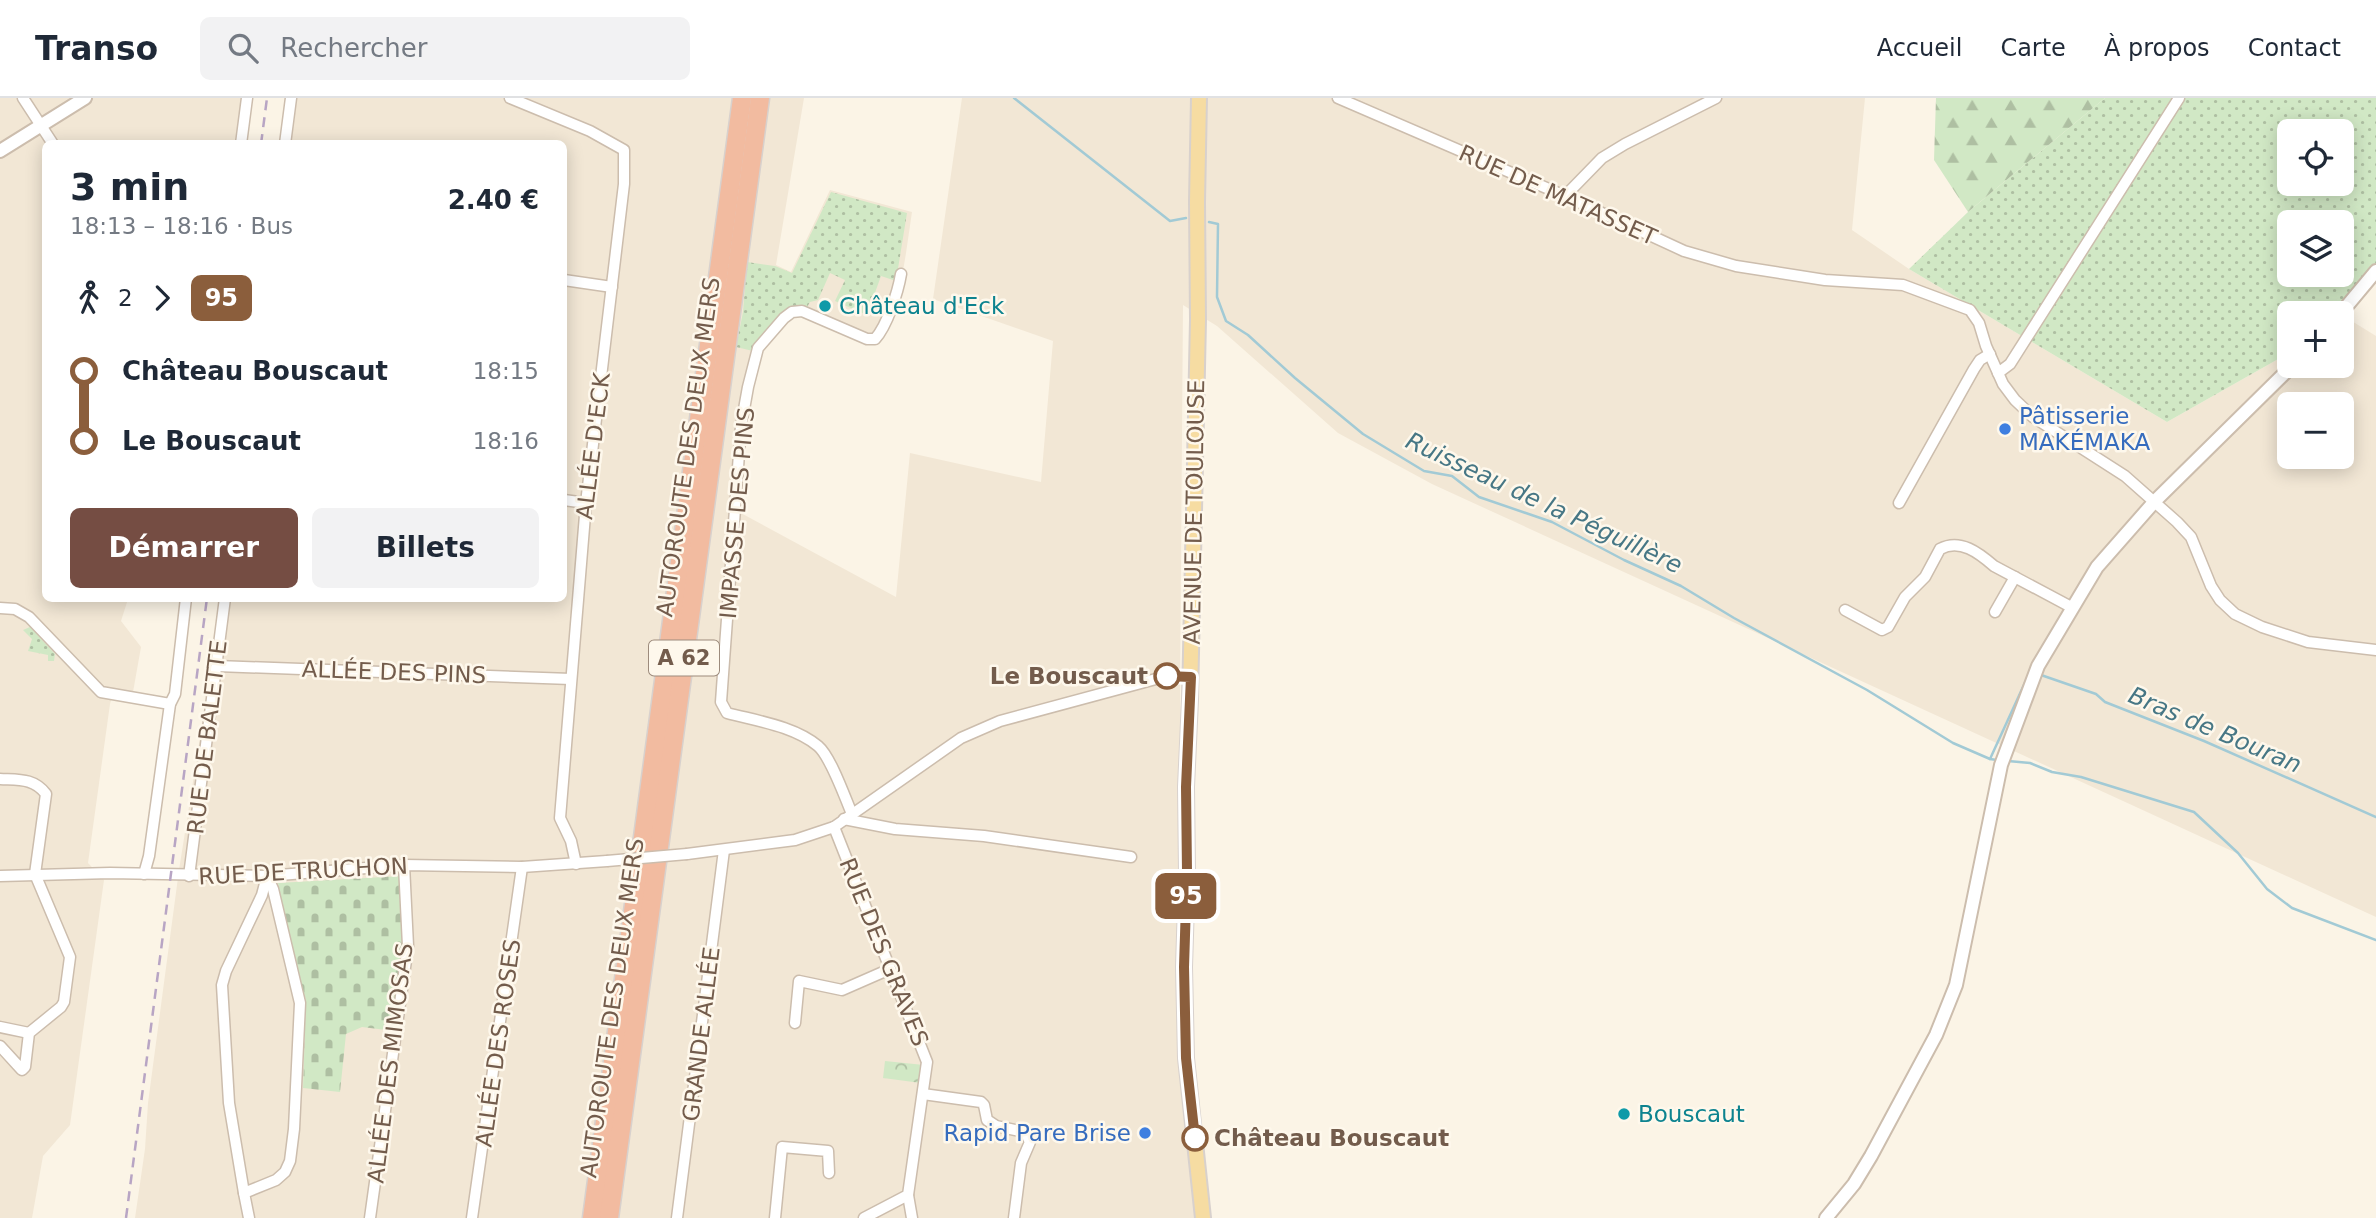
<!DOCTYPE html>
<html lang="fr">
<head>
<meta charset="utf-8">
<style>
  body { margin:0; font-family:"DejaVu Sans",sans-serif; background:#f2f2f3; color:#1f2937; height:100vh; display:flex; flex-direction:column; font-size:26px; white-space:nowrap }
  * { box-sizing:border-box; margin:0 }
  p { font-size:23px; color:#747a83 }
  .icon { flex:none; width:38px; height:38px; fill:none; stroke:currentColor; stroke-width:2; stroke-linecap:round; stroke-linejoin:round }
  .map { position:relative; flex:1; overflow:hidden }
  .panel { position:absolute; left:42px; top:42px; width:525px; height:462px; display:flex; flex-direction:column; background:#fff; border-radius:10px; box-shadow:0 4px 18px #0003 }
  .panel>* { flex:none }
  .badge { padding:0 14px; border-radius:10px; font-size:24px; line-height:46px }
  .tools { position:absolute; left:2277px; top:21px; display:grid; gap:14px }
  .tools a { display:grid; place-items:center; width:77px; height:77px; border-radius:10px; background:#fff; box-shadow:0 4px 18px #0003; font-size:35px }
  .map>.badge { position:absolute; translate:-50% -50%; box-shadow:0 0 0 4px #fff }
  .legs { display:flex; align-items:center; gap:10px; height:77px; padding:0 28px; font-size:23px }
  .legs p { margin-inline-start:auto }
  .overview { display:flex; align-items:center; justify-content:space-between; height:119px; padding:0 28px }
  h1 { font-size:38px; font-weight:600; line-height:52px }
  .button { display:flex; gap:14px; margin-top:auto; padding:14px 28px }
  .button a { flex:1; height:80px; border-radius:10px; background:#754d43; color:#fff; font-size:28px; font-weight:600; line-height:80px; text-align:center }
  .button a+a { background:#f2f2f3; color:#1f2937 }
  ul { padding:0 28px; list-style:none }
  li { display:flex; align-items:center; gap:24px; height:70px; font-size:26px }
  li i { display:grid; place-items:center; width:10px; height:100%; margin:0 9px; background:currentColor }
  li i::after { content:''; width:18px; height:18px; margin:-9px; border:5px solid; border-radius:50%; background:#fff }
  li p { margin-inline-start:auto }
  li:first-child i { background:linear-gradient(#0000 50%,currentColor 0) }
  li:last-child i { background:linear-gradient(currentColor 50%,#0000 0) }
  header { display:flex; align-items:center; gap:42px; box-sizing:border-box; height:98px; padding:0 35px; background:#fff; border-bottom:2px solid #e0e1e3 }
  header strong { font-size:33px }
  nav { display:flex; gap:38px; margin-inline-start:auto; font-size:24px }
  .search { width:490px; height:63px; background:#f2f2f3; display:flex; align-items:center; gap:18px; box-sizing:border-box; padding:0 24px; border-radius:10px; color:#747a83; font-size:26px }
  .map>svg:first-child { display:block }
</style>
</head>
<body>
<header>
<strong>Transo</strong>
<div class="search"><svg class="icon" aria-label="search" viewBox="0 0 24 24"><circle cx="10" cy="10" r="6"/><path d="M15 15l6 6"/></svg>Rechercher</div>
<nav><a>Accueil</a><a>Carte</a><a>À propos</a><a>Contact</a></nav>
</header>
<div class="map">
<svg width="2376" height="1120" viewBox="0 0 2376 1120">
  <defs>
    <pattern id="grass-dots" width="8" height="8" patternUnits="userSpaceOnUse" patternTransform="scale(1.75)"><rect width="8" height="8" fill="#d1e8c5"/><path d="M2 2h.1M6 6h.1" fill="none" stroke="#aebfa2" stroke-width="1.8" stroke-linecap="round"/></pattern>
    <pattern id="forest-firs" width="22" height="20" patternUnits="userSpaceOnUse" patternTransform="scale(1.75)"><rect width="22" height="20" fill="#d1e8c5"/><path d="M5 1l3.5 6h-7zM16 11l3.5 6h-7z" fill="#aebfa2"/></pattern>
    <pattern id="cemetery-stones" width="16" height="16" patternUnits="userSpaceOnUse" patternTransform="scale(1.75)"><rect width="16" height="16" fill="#d1e8c5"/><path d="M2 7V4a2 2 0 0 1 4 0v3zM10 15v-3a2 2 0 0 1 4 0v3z" fill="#aebfa2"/></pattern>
    <pattern id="park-crowns" width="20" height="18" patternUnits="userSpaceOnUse" patternTransform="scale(1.75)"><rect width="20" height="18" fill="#d1e8c5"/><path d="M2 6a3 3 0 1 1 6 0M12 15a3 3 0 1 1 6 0" fill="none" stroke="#aebfa2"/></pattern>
  </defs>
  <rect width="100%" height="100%" fill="#fbf4e6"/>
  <g fill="#f2e7d5" fill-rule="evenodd">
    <path d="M0 0H241L235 45 46 46V500L128 501 121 523 141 549 133 594 114 592 110 606 88 765 104 782 70 1027 43 1058 32 1120H0Z"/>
    <path d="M297 0H804L776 167 791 174 830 92 912 114 906 155 900 191 879 240 799 215 785 222 764 250 757 262 744 329 739 414 896 499 910 355 1041 384 1053 243 933 201 962 0H1865L1852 132 1909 171 2167 324 2289 255V268H2342V217L2376 238V819L1432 386 1338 335 1217 228 1183 207 1180 594 1198 1120H135L145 1051 148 1005 179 772 222 501 564 500V46L291 45ZM2289 306H2342V359H2289Z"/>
  </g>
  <g fill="url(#grass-dots)" fill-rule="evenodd">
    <path d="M2105 0H2376V173L2341 215H2289V255L2167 324 1909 171 1968 114ZM2289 33H2342V86H2289ZM2289 124H2342V177H2289Z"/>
    <path d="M831 94 907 115 896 183 881 178 867 217 835 203 845 182 830 175 818 202 810 204 806 211 789 209 776 221 753 253 736 249 743 214 747 164 775 168 792 175Z"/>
    <path d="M30 529 55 556 54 563H48V557L28 553 32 541 23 532Z"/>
  </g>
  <path fill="url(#forest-firs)" d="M1936 0H2105L1968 114 1934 62Z"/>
  <path fill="url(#cemetery-stones)" d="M401 778 405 850 394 933 362 929 346 936 340 994 303 990 306 902 295 866 278 785Z"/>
  <path fill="url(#park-crowns)" d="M885 963 924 967 921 985 883 980Z"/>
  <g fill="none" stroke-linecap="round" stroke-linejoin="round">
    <g stroke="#a2cad5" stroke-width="2.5">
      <path d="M1014 0 1170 123 1186 120"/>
      <path d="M1209 124 1218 126 1217 199 1226 223 1248 237 1295 280 1363 336 1424 373 1452 378 1479 399 1552 424 1624 462 1681 488 1734 520 1867 592 1953 645 1990 661 1997 662"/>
      <path d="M2041 577 2096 596 2105 604 2204 643 2376 719"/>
      <path d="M1990 661 2028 578"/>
      <path d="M2008 663 2030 665 2052 674 2081 679 2194 714 2238 755 2267 791 2292 810 2376 842"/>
    </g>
    <g stroke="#ccbdad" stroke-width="13">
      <g id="minor">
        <path d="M23 0 53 46"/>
        <path d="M510 0 590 33 624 52V86L586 405 560 720 571 743 576 766"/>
        <path d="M1338 0 1565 98 1684 153 1736 168 1825 182 1903 187 1970 212 1979 225 1986 248 2003 286 2015 302 2033 319 2125 378 2177 424 2191 439 2211 488 2220 502 2235 516 2262 529 2308 544 2376 552"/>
        <path d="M241 46 247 0"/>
        <path d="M285 46 291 0"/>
        <path d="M1565 98 1602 60 1625 46 1716 0"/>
        <path d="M564 182 612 189"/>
        <path d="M1998 275 2010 266 2179 0"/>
        <path d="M564 402 586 405"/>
        <path d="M1899 405 1974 271 1980 262 1990 256"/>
        <path d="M0 510 15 511 29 519 101 594 170 606"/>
        <path d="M1845 512 1882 532 1888 529 1905 499 1925 479 1940 451C1960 440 1979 455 1994 468L2073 510"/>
        <path d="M1995 514 2015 479"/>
        <path d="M217 568 571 581"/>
        <path d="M0 681C19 682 34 680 46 696L35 776 70 859 64 904 61 909 29 935 25 969 22 972 0 948"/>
        <path d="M852 716C845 700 831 659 818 648 794 628 757 623 727 615L721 604 741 328 748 289 758 250 784 220 792 214 802 213 867 241H875C887 228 898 194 901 176"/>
        <path d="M844 721 895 731 984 738 1131 759"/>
        <path d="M834 729 927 964 908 1097 864 1120"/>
        <path d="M687 756 795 742 834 729 961 640 1000 623 1167 578 1191 579"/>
        <path d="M144 776 149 758 170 606 175 596 186 500"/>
        <path d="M0 778 110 775 267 778 404 767 522 769 607 763"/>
        <path d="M189 778 225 500"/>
        <path d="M795 925 799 883 842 892 890 871"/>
        <path d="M0 929 29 935"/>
        <path d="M923 996 981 1004 984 1007 987 1022 996 1028 1025 1034 1030 1044 1021 1065 1014 1120"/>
        <path d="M244 1095 229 1005 222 887 226 873 262 797 267 778"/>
        <path d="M908 1097 912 1120"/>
        <path d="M249 1120 244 1095 276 1082 285 1074 290 1063 294 1031 300 905 273 791 267 778"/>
        <path d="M370 1120 408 848 404 767"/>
        <path d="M472 1120 522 769"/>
        <path d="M677 1120 724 752"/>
        <path d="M775 1120 782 1049 828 1053 829 1075"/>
      </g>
    </g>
    <g stroke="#ccbdad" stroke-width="16">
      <g id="tertiary">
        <path d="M0 53 85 0"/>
        <path d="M2341 215 2376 173"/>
        <path d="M1826 1120 1854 1086 1871 1058 1936 937 1956 887 2001 667 2038 568 2097 469 2155 403 2292 268"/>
      </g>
    </g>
    <g stroke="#d8d1cd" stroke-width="18">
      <path id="primary" d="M1199 0 1197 104 1198 222 1190 602 1186 689 1187 774 1184 869 1186 960 1203 1120"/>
    </g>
    <g stroke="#d8d1cd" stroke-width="21">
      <g id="motorway">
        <path d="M592 1120 742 0"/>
        <path d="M609 1120 760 0"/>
      </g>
    </g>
    <use href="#minor" stroke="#fff" stroke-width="10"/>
    <use href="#tertiary" stroke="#fff" stroke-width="12"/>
    <use href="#primary" stroke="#f6dca2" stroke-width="14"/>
    <use href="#motorway" stroke="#f2bba0" stroke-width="18"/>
    <g stroke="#b8a5c4" stroke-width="2.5" stroke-dasharray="10 7" stroke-linecap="butt">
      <path d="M261 46 267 0"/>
      <path d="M126 1120 207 500"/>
    </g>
    <g stroke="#ccbdad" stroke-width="13" stroke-linecap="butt">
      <path id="minor-bridge" d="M607 763 687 756"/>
    </g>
    <use href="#minor-bridge" stroke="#fff" stroke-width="10"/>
  </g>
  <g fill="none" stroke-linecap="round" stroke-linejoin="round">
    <g stroke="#fff" stroke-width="16">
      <path id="line-1" d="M1167 578 1191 579 1186 689 1187 774 1184 869 1186 960 1195 1040"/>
    </g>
    <use href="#line-1" stroke="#8b5e3c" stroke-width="10"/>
  </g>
  <g fill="#0f9aa8" stroke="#fef8ec" stroke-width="2.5">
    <circle cx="825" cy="208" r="7"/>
    <circle cx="1624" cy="1016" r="7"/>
  </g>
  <g fill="#3f7fe0" stroke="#fef8ec" stroke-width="2.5">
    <circle cx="2005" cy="331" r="7"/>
    <circle cx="1145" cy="1035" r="7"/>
  </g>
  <g fill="#fff" stroke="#8b5e3c" stroke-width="3.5">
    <circle cx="1167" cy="578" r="12"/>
    <circle cx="1195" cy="1040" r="12"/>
  </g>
  <g text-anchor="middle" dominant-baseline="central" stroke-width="5" stroke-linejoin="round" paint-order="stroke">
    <rect fill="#fef8ec" stroke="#9d8b7c" stroke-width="2" x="649" y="542.5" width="70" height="35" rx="5"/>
    <g font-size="21" font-weight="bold" fill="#735c4c">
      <text x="684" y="560">A 62</text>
    </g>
    <g font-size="23" fill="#735c4c" stroke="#fef8ec">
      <text transform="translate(1558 97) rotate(24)">RUE DE MATASSET</text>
      <text transform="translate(593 348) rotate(-83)">ALLÉE D'ECK</text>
      <text transform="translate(688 349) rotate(-82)">AUTOROUTE DES DEUX MERS</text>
      <text transform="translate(1194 414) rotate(-89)">AVENUE DE TOULOUSE</text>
      <text transform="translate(737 415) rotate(-85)">IMPASSE DES PINS</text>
      <text transform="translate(394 574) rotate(2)">ALLÉE DES PINS</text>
      <text transform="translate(207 639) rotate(-83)">RUE DE BALETTE</text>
      <text transform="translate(303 773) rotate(-3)">RUE DE TRUCHON</text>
      <text transform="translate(884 854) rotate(68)">RUE DES GRAVES</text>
      <text transform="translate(612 910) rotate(-82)">AUTOROUTE DES DEUX MERS</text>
      <text transform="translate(701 936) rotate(-83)">GRANDE ALLÉE</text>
      <text transform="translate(498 945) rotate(-82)">ALLÉE DES ROSES</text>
      <text transform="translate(390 965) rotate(-83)">ALLÉE DES MIMOSAS</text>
    </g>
    <g font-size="23" fill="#0d838f" stroke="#fef8ec" text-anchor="start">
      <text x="839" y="208">Château d'Eck</text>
      <text x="1638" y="1016">Bouscaut</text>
    </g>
    <g font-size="23" fill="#366cbe" stroke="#fef8ec" text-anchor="start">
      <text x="2019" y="318">Pâtisserie<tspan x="2019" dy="26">MAKÉMAKA</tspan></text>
      <text x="1131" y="1035" text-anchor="end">Rapid Pare Brise</text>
    </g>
    <g font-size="23" font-weight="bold" fill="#735c4c" stroke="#fef8ec" text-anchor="end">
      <text x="1148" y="578">Le Bouscaut</text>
      <text x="1214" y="1040" text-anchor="start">Château Bouscaut</text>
    </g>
    <g font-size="24" font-style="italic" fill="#477785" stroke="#fef8ec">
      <text transform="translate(1544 405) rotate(25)">Ruisseau de la Péguillère</text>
      <text transform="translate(2215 632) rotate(23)">Bras de Bouran</text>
    </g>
  </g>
</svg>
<div class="tools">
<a><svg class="icon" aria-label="locate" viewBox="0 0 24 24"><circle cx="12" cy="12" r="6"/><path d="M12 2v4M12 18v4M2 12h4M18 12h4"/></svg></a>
<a><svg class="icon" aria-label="layers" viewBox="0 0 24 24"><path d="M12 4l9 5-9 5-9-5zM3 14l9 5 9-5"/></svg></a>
<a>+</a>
<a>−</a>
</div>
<b class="badge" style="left:1186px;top:798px;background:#8b5e3c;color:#fff">95</b>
<section class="panel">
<div class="overview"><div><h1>3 min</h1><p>18:13 – 18:16 · Bus</p></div><b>2.40 €</b></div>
<div class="legs"><svg class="icon" aria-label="walk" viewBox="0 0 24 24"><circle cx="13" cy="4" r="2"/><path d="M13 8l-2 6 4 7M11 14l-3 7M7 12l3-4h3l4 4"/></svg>2<svg class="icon" aria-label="forward" viewBox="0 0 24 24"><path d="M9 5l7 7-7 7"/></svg><b class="badge" style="background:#8b5e3c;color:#fff">95</b></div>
<ul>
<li><i style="color:#8b5e3c"></i><b>Château Bouscaut</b><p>18:15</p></li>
<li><i style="color:#8b5e3c"></i><b>Le Bouscaut</b><p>18:16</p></li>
</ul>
<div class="button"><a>Démarrer</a><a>Billets</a></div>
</section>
</div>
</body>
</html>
